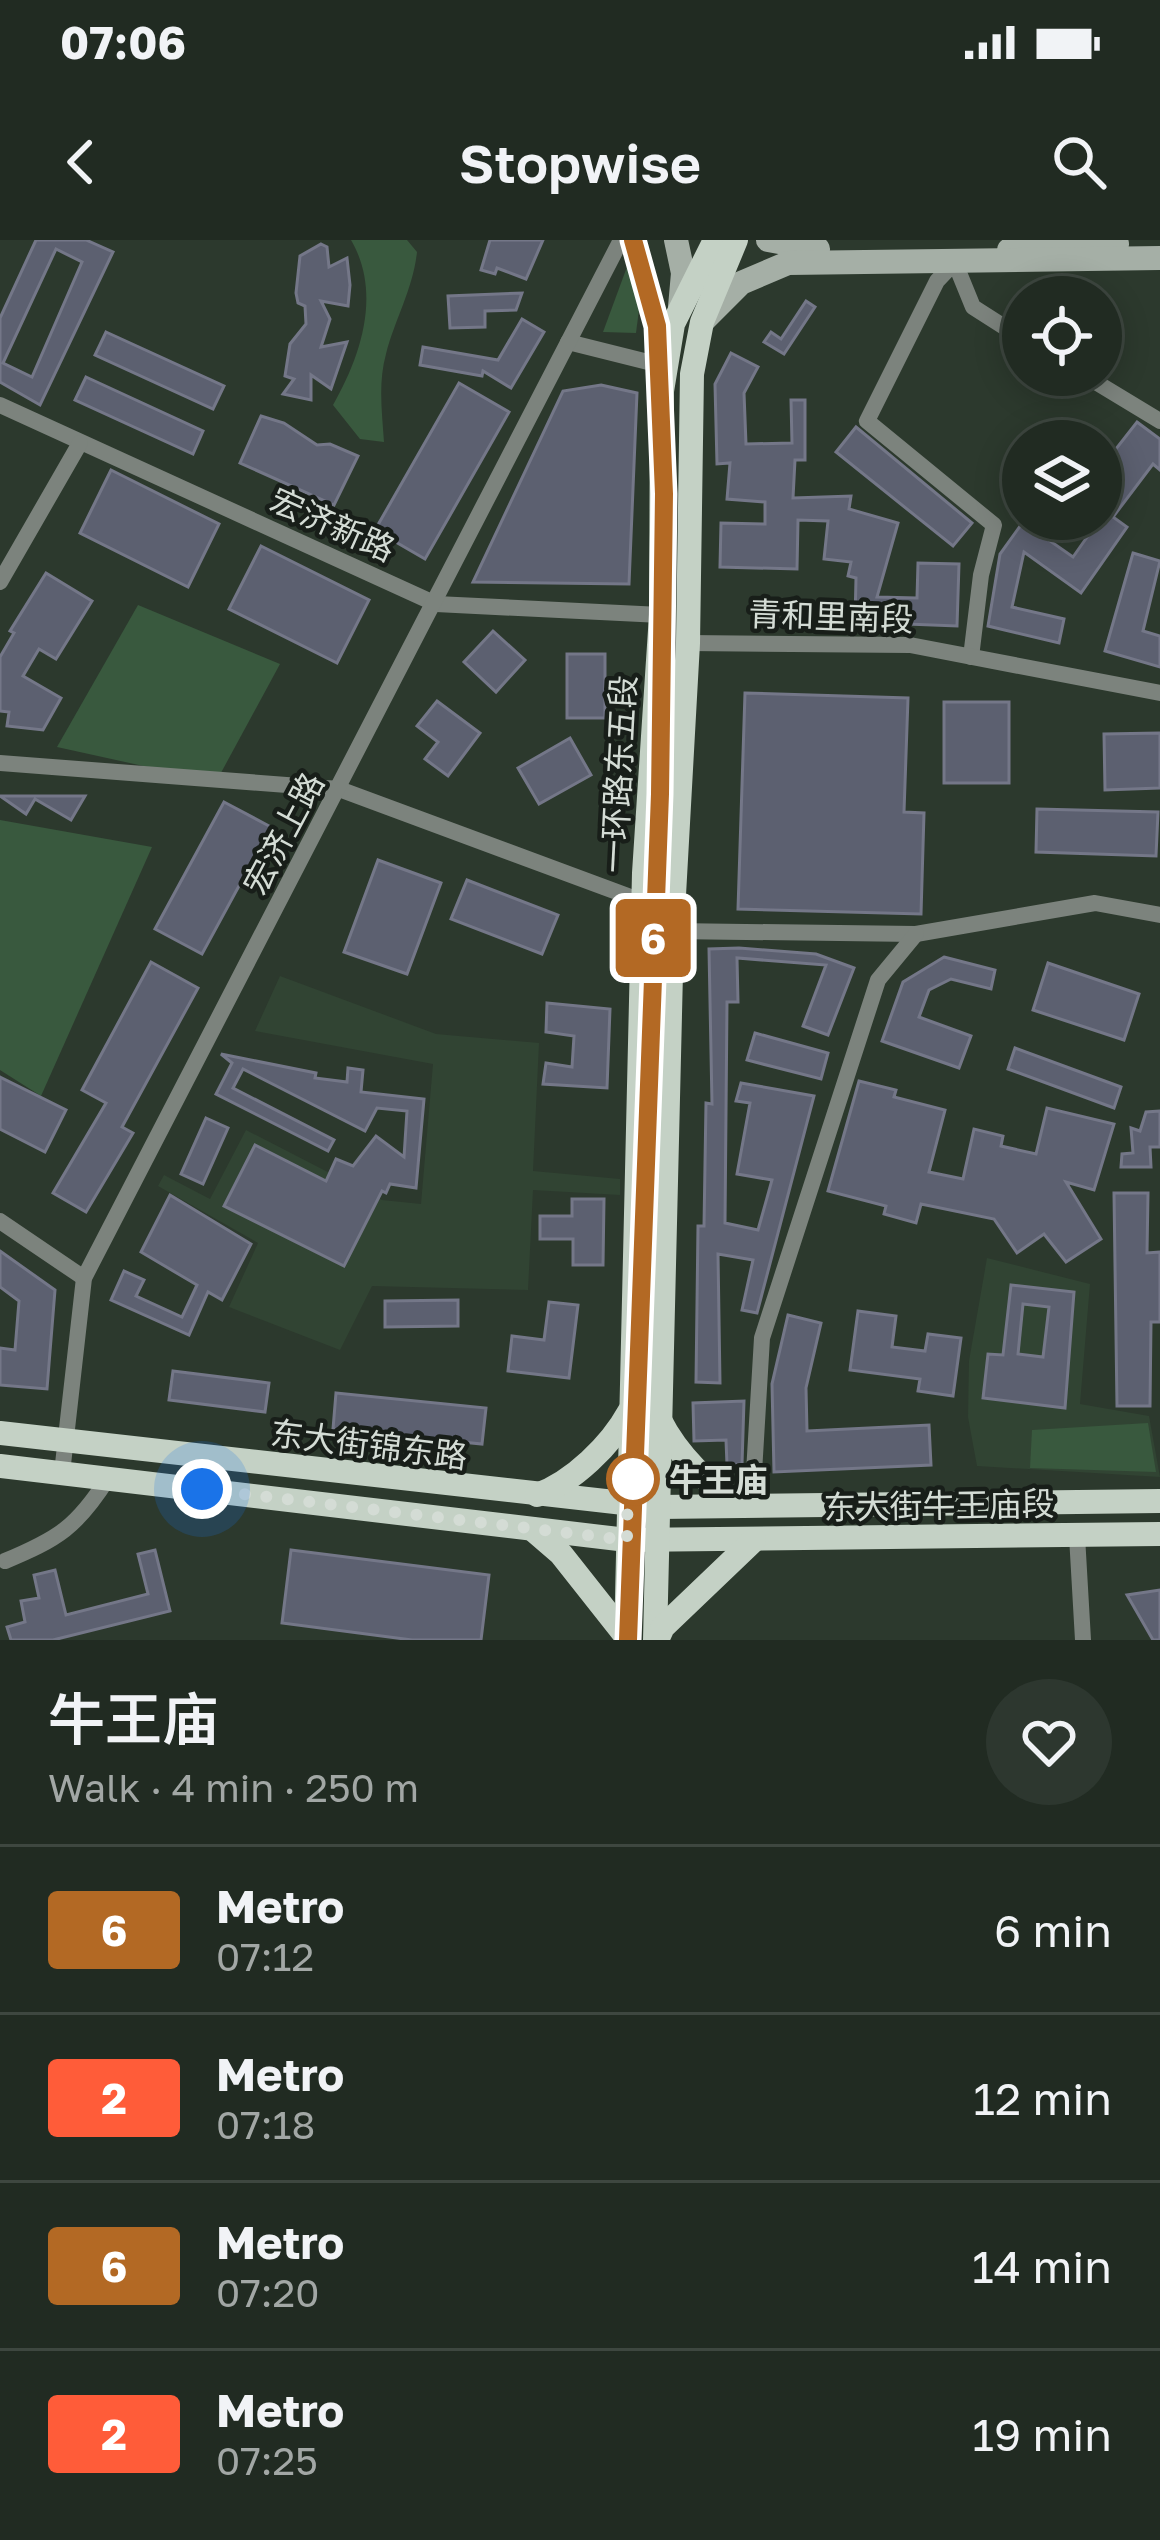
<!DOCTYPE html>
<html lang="en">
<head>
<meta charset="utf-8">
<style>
  body { margin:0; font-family:"Golos Text","Noto Sans SC",sans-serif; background:#2d372f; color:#f1f3f6; height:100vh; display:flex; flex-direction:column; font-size:45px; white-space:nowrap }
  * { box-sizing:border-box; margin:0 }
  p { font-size:39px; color:#a2a7a5 }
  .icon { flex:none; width:66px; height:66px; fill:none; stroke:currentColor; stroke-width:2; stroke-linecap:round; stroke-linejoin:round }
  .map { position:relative; height:1400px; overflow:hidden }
  .details { display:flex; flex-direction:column; background:#212b22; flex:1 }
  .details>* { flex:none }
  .badge { padding:0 24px; border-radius:9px; font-size:42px; line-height:78px }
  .fabs { position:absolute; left:1002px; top:36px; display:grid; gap:24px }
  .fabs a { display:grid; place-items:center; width:120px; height:120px; border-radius:50%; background:#212b22; box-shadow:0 6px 30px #0003,0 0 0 3px #3e4740; font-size:60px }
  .you { position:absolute; width:60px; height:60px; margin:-30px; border:9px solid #fff; border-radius:50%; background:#1a73e8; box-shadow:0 0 0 18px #1a73e833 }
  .map>.badge { position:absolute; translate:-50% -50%; box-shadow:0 0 0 6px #fff }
  .round { display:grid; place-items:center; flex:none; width:126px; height:126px; border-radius:63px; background:#2d372f }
  .summary { display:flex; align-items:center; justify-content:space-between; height:204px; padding:0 48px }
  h1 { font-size:57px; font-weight:600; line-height:90px }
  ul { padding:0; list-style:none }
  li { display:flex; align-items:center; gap:36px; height:168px; padding:0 48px; border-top:3px solid #3e4740 }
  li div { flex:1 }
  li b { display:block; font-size:45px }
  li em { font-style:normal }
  li .badge { min-width:132px; font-weight:700; text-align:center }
  .status { display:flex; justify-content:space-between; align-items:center; height:84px; padding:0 60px; background:#212b22; direction:ltr }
  .status svg { height:33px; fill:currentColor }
  header { display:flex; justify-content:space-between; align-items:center; height:156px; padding:0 48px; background:#212b22; font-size:54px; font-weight:600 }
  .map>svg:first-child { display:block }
</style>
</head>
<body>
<div class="status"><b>07:06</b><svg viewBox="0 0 49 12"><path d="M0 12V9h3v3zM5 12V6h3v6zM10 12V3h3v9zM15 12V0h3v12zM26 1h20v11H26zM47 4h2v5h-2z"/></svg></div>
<header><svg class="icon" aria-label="back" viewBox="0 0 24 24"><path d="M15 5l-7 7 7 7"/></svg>Stopwise<svg class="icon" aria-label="search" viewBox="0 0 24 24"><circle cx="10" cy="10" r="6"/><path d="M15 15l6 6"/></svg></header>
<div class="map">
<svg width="1160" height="1400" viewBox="0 0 1160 1400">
  <rect width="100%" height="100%" fill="#2c392d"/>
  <g fill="#314433">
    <path d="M280 736 436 794 539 803 533 931 620 939V955L533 950 528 1050 372 1046 340 1110 229 1067 258 1003 158 946 164 935 210 959 246 890 382 960 421 964 433 824 255 791Z"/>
    <path d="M987 1018 1090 1044 1080 1164 1149 1176 1160 1237 977 1226 968 1177 969 1121Z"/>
  </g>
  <g fill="#39593e">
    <path d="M351 0H407L417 12C413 49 395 79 386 114 378 143 382 172 384 202L360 199 333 165C361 116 382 53 351 0Z"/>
    <path d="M631 16 645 23 636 93 603 92Z"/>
    <path d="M138 365 280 424 216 542 57 507Z"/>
    <path d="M0 580 152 607 41 856 0 830Z"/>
    <path d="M1148 1183 1156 1232 1030 1228 1032 1190Z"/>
  </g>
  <g fill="#5c6070" stroke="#747788" stroke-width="3" fill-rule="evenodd">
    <path d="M36 0H86L113 12 40 165 0 142V78ZM56 9 82 22 32 137 3 123Z"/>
    <path d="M490 0H543L526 39 497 28 495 34 481 30Z"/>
    <path d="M321 4 327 7 329 27 347 18 350 45 348 66 321 61 330 79 321 107 347 102 331 149 311 135V160L283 154 294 139 285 136 290 104 306 84 305 66 298 63 296 53 300 16Z"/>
    <path d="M522 53 516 70 485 71V87L450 88 448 56Z"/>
    <path d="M806 61 815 67 784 114 764 102 771 92 781 99Z"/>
    <path d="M522 79 544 92 511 148 483 131 482 136 420 125 423 107 498 120Z"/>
    <path d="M106 92 224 146 213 169 95 115Z"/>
    <path d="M731 113 758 127 744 153 746 204 792 203 791 160H805V220H795L793 258 851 256 849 269 898 283 877 357 917 358 918 323 959 324 957 386 855 382 856 338 848 336 851 322 824 319 828 281 798 280 797 329 720 327 721 283 765 284V262L727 259 730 223 717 224 715 144Z"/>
    <path d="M86 137 203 191 193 214 75 160Z"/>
    <path d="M459 143 509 172 425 319 375 290Z"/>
    <path d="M601 145 637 153 629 344 473 342 563 151Z"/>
    <path d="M261 176 284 183 317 205 330 204 358 216 334 265 240 223Z"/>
    <path d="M1137 182 1160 199V230L1153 224 1113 277 1127 287 1081 353 1024 312 1012 367 1064 379 1059 403 988 386 1000 314 1023 282 1073 317 1092 290 1077 279H1101V228Z"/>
    <path d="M856 187 972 283 953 306 836 212Z"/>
    <path d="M111 230 219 284 188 347 80 293Z"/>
    <path d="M261 306 369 360 337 423 229 369Z"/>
    <path d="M1133 313 1160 321 1143 391 1160 396V427L1105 411Z"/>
    <path d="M46 333 92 361 56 419 39 409 23 436 61 458 43 490 7 486 9 472 0 471V417L14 393 10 391Z"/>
    <path d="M493 391 525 420 496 452 464 422Z"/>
    <rect x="567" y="414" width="38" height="64"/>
    <path d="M745 453 908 458 904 572 924 573 921 674 738 669Z"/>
    <path d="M437 461 480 493 448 536 425 519 438 502 417 486Z"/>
    <rect x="944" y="462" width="65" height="81"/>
    <path d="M1160 493V548L1105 550 1104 494Z"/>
    <path d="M570 498 591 535 539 564 518 528Z"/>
    <path d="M0 556H85L71 580 35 559 26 574Z"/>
    <path d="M224 562 271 587 202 714 155 689Z"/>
    <path d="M1037 569 1158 572 1156 616 1036 612Z"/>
    <path d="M378 620 441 643 407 734 344 712Z"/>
    <path d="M467 640 558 675 542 714 451 679Z"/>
    <path d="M739 708 816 714 854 728 828 795 803 786 826 725 737 718 738 762H727L725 983 758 990 772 940 737 934 750 863 736 861 741 843 814 856 757 1073 742 1070 753 1020 718 1014 720 1143 696 1142 698 986H704L706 863 712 864 709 709Z"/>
    <path d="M944 717 995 730 991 749 951 739 929 750 919 777 971 796 959 828 882 801 903 742Z"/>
    <path d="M151 722 198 748 122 887 133 893 86 972 53 953 106 863 82 850Z"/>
    <path d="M1048 723 1139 754 1124 800 1033 770Z"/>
    <path d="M547 763 610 769 607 848 543 844 546 823 572 827 574 796 546 792Z"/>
    <path d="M755 793 828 813 821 839 747 820Z"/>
    <path d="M1015 808 1121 847 1114 868 1008 829Z"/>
    <path d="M221 814 316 833 315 838 347 842 348 828 363 830 361 852 424 859 416 948 390 944 386 953 382 951 344 1026 224 966 255 905 326 941 336 919 353 926 376 896 404 917 407 871 377 868 365 891 243 829 233 848 334 900 328 911 216 854 232 823Z"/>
    <path d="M0 837 66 870 45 912 0 889Z"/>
    <path d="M859 841 896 850 894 857 945 870 929 932 963 939 974 889 1003 896 1001 906 1036 914 1047 868 1114 884 1094 950 1066 942 1101 999 1066 1022 1044 994 1017 1013 994 979 921 964 916 983 884 974 886 966 828 951Z"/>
    <path d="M1160 871V907H1150L1151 927H1121L1122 914 1133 913 1131 888 1140 891 1146 872Z"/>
    <path d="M206 878 228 888 203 944 181 934Z"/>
    <path d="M1114 953H1148L1147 1013 1160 1012V1082H1151L1150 1166H1117Z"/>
    <path d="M170 955 251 1004 222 1060 208 1052 189 1095 111 1060 124 1031 144 1040 136 1056 182 1077 197 1045 141 1012Z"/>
    <path d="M572 959H604L603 1025H573V999H540V976H572Z"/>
    <path d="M0 1011 55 1050 47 1149 0 1145V1108L15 1110 19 1061 0 1047Z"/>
    <path d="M1011 1045 1074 1052 1065 1168 983 1158 988 1114 1003 1115ZM1023 1064 1049 1067 1043 1117 1018 1114Z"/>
    <path d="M458 1060V1086L385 1087V1061Z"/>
    <path d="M549 1062 578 1065 569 1138 508 1131 512 1096 544 1100Z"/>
    <path d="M858 1071 896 1076 892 1107 925 1111 928 1094 961 1098 953 1156 918 1151 920 1139 850 1130Z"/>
    <path d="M788 1075 821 1083 806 1148 807 1191 929 1185 931 1225 774 1232 772 1144Z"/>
    <path d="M173 1131 269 1143 265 1172 169 1160Z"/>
    <path d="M336 1153 486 1168 482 1204 333 1189Z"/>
    <path d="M744 1161 742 1224 727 1225 726 1200 694 1201 693 1163Z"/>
    <path d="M155 1310 170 1371 53 1400H11L7 1387 25 1382 21 1361 39 1358 34 1335 55 1330 66 1375 148 1354 138 1314Z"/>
    <path d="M291 1310 489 1335 481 1400H412L282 1383Z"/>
    <path d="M1160 1350V1400H1153L1127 1355Z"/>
  </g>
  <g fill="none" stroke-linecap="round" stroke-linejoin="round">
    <g stroke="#7c837d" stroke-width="16">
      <path d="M953 18 973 67 1023 99"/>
      <path d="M953 24 937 41 867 181 994 285 981 335 971 417"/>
      <path d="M568 102 664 126"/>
      <path d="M1084 135 1160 181"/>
      <path d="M0 165 436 364 661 375"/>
      <path d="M0 342 80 203"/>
      <path d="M688 403 910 405 1160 453"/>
      <path d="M0 523 339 549 644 662"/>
      <path d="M672 691 916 694 1095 663 1160 675"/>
      <path d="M0 981 84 1038"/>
      <path d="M62 1233 84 1038 621 0"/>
      <path d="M752 1266 762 1098 878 740 916 694"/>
      <path d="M1077 1296 1083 1400"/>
      <path d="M5 1321C58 1299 77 1287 108 1238"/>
    </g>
    <g stroke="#a5afa6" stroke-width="24">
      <path d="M676 0 683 33 680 67"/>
      <path d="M768 0 818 9"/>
      <path d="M1009 10 1059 0 1117 4"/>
      <path d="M703 81 741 43 788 23 1160 18"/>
    </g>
    <g stroke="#c4d1c5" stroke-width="24">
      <path d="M660 1180C676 1212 710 1249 743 1265"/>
      <path d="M0 1193 659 1267 1160 1261"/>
      <path d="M0 1226 627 1300 1160 1294"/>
      <path d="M537 1255C573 1242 611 1205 629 1172"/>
      <path d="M532 1289 561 1314 625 1395"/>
      <path d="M626 1400 644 633 661 375 662 151 673 84 715 0"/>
      <path d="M655 1400 672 691 688 403 692 134 702 82 736 0"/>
      <path d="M657 1400 663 1387 754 1300"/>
    </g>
  </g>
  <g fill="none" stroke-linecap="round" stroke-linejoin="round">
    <g stroke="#fff" stroke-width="27">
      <path id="line" d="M628 1400 660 554 664 254 657 86 633 0"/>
    </g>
    <use href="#line" stroke="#b36924" stroke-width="18"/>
    <path stroke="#d4dcd5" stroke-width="12" stroke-dasharray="0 21.6" d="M202 1249 627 1300 628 1231 633 1239"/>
  </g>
  <circle fill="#fff" stroke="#b36924" stroke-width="6" cx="633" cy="1239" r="24"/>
  <g text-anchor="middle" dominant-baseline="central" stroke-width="9" stroke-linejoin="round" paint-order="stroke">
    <g font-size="33" fill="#d4dcd5" stroke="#181e19">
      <text transform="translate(333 284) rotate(24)">宏济新路</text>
      <text transform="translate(831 376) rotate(2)">青和里南段</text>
      <text transform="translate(618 534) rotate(-87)">一环路东五段</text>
      <text transform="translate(283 593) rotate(-62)">宏济上路</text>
      <text transform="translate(369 1204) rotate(7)">东大街锦东路</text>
      <text transform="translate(939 1265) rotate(-1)">东大街牛王庙段</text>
    </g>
    <g font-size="33" font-weight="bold" fill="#d4dcd5" stroke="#181e19" text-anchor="start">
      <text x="669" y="1239">牛王庙</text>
    </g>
  </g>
</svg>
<div class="fabs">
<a><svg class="icon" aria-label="locate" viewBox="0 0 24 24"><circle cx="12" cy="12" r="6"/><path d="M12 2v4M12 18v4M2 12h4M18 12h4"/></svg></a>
<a><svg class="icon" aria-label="layers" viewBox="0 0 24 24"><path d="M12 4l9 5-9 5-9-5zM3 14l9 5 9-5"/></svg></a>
</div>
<div class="you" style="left:202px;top:1249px"></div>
<b class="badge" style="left:653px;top:698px;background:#b36924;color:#fff">6</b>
</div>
<section class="details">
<div class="summary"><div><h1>牛王庙</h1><p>Walk · 4 min · 250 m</p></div><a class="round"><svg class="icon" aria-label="heart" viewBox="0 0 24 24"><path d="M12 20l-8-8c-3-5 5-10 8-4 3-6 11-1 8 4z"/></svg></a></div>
<ul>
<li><span class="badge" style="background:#b36924;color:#fff">6</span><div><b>Metro</b><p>07:12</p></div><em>6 min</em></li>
<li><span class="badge" style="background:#ff5c39;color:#fff">2</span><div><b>Metro</b><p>07:18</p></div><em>12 min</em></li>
<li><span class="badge" style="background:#b36924;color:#fff">6</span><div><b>Metro</b><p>07:20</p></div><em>14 min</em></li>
<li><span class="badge" style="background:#ff5c39;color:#fff">2</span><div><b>Metro</b><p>07:25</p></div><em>19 min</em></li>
</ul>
</section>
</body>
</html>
